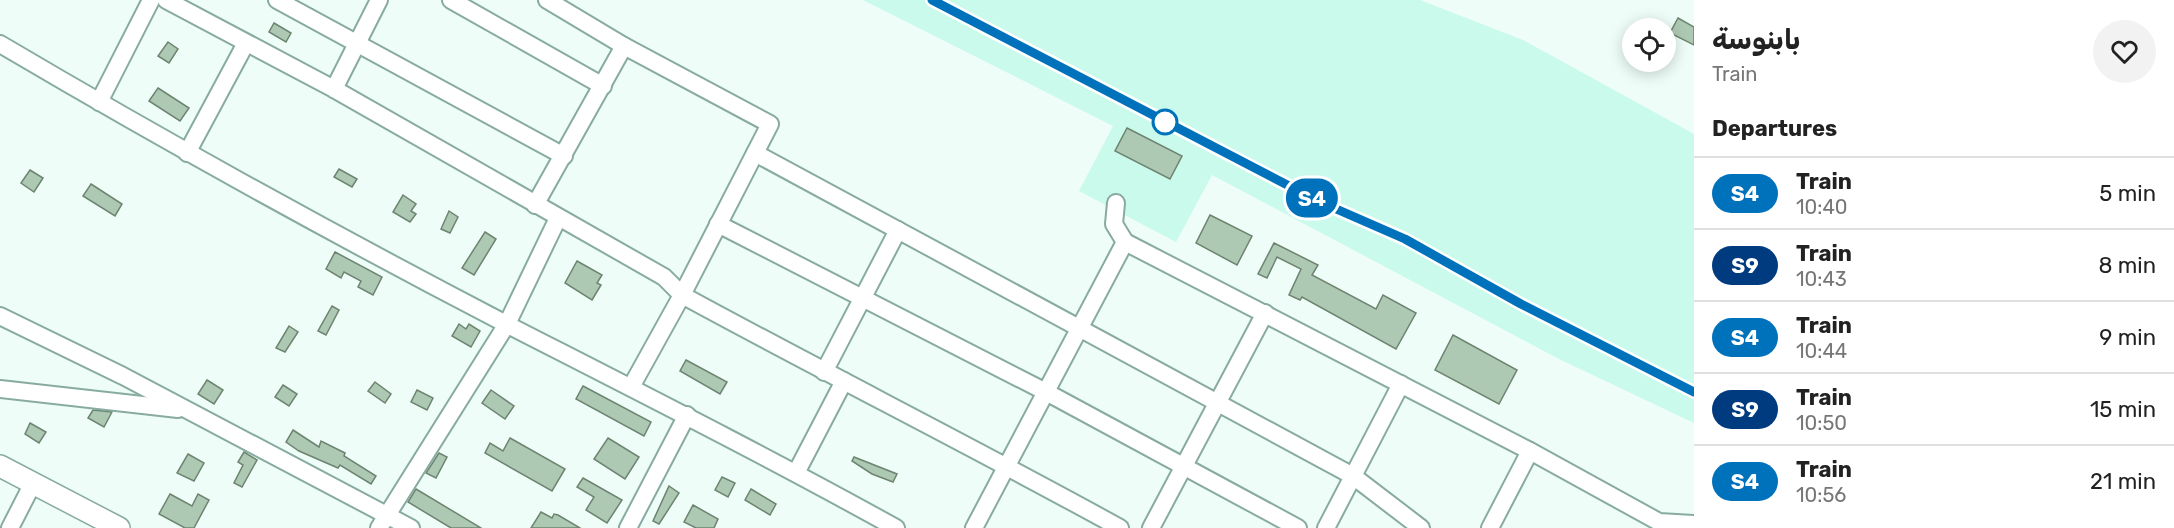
<!DOCTYPE html>
<html lang="en">
<head>
<meta charset="utf-8">
<style>
  body { margin:0; font-family:Rubik,Vazirmatn,sans-serif; background:#f2f2f2; color:#222; height:100vh; display:flex; flex-direction:column; font-size:22px; white-space:nowrap }
  * { box-sizing:border-box; margin:0 }
  p { font-size:20px; color:#767676 }
  .icon { flex:none; width:33px; height:33px; fill:none; stroke:currentColor; stroke-width:2; stroke-linecap:round; stroke-linejoin:round }
  .map { position:relative; flex:1; overflow:hidden }
  .side { display:flex; flex-direction:column; background:#fff; width:480px }
  .side>* { flex:none }
  .badge { padding:0 12px; border-radius:20px; font-size:21px; line-height:39px }
  .buttons { position:absolute; left:1622px; top:18px; display:grid; gap:12px }
  .buttons a { display:grid; place-items:center; width:54px; height:54px; border-radius:50%; background:#fff; box-shadow:0 3px 15px #0003; font-size:30px }
  .map>.badge { position:absolute; translate:-50% -50%; box-shadow:0 0 0 3px #fff }
  h2 { padding:0 18px; font-size:22px; line-height:54px }
  .round { display:grid; place-items:center; flex:none; width:63px; height:63px; border-radius:32px; background:#f2f2f2 }
  .summary { display:flex; align-items:center; justify-content:space-between; height:102px; padding:0 18px }
  h1 { font-size:28px; font-weight:700; line-height:45px }
  ul { padding:0; list-style:none }
  li { display:flex; align-items:center; gap:18px; height:72px; padding:0 18px; border-top:2px solid #e0e0e0 }
  li div { flex:1 }
  li b { display:block; font-size:22px }
  li em { font-style:normal }
  li .badge { min-width:66px; font-weight:700; text-align:center }
  main { display:flex; flex:1; min-height:0 }
  .map>svg:first-child { display:block }
</style>
</head>
<body>
<main>
<div class="map">
<svg width="1694" height="528" viewBox="0 0 1694 528">
  <rect width="100%" height="100%" fill="#eefdf8"/>
  <path fill="#cafaeb" d="M863 0H1420L1523 40 1694 134V423L1559 359 1212 175 1176 242 1079 191 1113 126Z"/>
  <g fill="#aec9b3" stroke="#6c8470" stroke-width="1.5">
    <path d="M1678 18 1694 27V45L1670 33Z"/>
    <path d="M274 23 291 33 286 42 269 32Z"/>
    <path d="M168 42 178 49 169 63 158 56Z"/>
    <path d="M158 88 189 108 180 121 149 101Z"/>
    <path d="M1127 128 1182 156 1170 179 1115 151Z"/>
    <path d="M339 169 357 179 352 187 334 177Z"/>
    <path d="M30 170 43 178 34 192 21 183Z"/>
    <path d="M91 184 122 204 115 216 83 196Z"/>
    <path d="M403 195 416 204 411 211 416 214 410 222 393 212Z"/>
    <path d="M449 211 458 217 450 233 441 229Z"/>
    <path d="M1210 215 1252 236 1237 265 1196 243Z"/>
    <path d="M485 232 496 239 474 275 462 268Z"/>
    <path d="M1274 243 1318 265 1312 275 1376 309 1383 295 1416 313 1396 349 1302 297 1300 300 1289 295 1301 269 1277 257 1267 278 1258 274Z"/>
    <path d="M335 252 382 277 373 295 358 287 361 281 344 272 341 278 326 269Z"/>
    <path d="M577 261 602 275 597 283 601 285 592 300 565 283Z"/>
    <path d="M332 306 339 310 326 335 318 331Z"/>
    <path d="M459 324 466 329 469 324 480 331 471 347 452 336Z"/>
    <path d="M289 326 298 332 285 352 276 348Z"/>
    <path d="M1453 335 1517 370 1499 404 1435 370Z"/>
    <path d="M686 360 727 382 720 394 680 371Z"/>
    <path d="M207 380 223 390 214 404 198 394Z"/>
    <path d="M375 382 391 394 385 403 368 391Z"/>
    <path d="M283 385 297 394 289 406 275 397Z"/>
    <path d="M583 386 651 422 644 436 576 399Z"/>
    <path d="M417 390 433 398 427 410 411 402Z"/>
    <path d="M491 390 514 406 505 419 482 403Z"/>
    <path d="M93 410 112 412 104 427 88 418Z"/>
    <path d="M30 423 46 432 39 443 25 434Z"/>
    <path d="M293 430 319 447 321 441 345 453 344 456 376 476 371 484 340 465 338 468 299 451 286 442Z"/>
    <path d="M510 438 565 469 552 491 485 453 490 443 503 451Z"/>
    <path d="M608 438 639 457 625 479 594 459Z"/>
    <path d="M244 452 257 460 242 487 234 483 243 465 238 462Z"/>
    <path d="M439 453 447 457 436 478 426 473Z"/>
    <path d="M188 454 204 463 194 481 177 473Z"/>
    <path d="M854 457 897 474 893 482 872 474 852 461Z"/>
    <path d="M722 477 735 483 728 497 715 490Z"/>
    <path d="M583 478 622 500 607 523 586 510 594 497 577 487Z"/>
    <path d="M669 486 679 493 659 524 653 521Z"/>
    <path d="M416 489 481 528H451L408 502Z"/>
    <path d="M751 489 776 504 770 515 745 500Z"/>
    <path d="M170 494 192 506 198 494 209 500 194 528H185L159 514Z"/>
    <path d="M693 505 718 519 714 528H696L684 522Z"/>
    <path d="M541 512 552 518 554 514 558 515 580 528H531Z"/>
  </g>
  <g fill="none" stroke-linecap="round" stroke-linejoin="round">
    <g stroke="#88aba0" stroke-width="20">
      <g id="minor">
        <path d="M166 0 334 89 664 277 682 295C827 374 975 448 1120 528"/>
        <path d="M277 0 564 156"/>
        <path d="M451 0 603 86"/>
        <path d="M547 0 624 46 770 124 682 295 631 387"/>
        <path d="M0 44C166 142 335 235 506 324 637 391 768 457 896 528"/>
        <path d="M334 89 379 0"/>
        <path d="M99 102 151 0"/>
        <path d="M187 153 246 43"/>
        <path d="M755 153 1353 476 1421 528"/>
        <path d="M535 205 624 46"/>
        <path d="M718 224 1046 392 1298 528"/>
        <path d="M1125 242 1530 451 1659 522 1694 524"/>
        <path d="M0 316 123 376 411 528"/>
        <path d="M824 372 898 230"/>
        <path d="M0 389 178 409"/>
        <path d="M796 473 844 381"/>
        <path d="M10 528 33 483"/>
        <path d="M379 528 507 324 558 218"/>
        <path d="M628 528 687 415"/>
        <path d="M974 528 1125 242 1114 224 1116 203"/>
        <path d="M1151 528 1265 313"/>
        <path d="M1326 528 1401 384"/>
        <path d="M1490 528 1530 451"/>
      </g>
    </g>
    <g stroke="#88aba0" stroke-width="24">
      <path id="major" d="M0 466 119 528"/>
    </g>
    <use href="#minor" stroke="#fff" stroke-width="16"/>
    <use href="#major" stroke="#fff" stroke-width="21"/>
    <g stroke="#31403b" stroke-width="6">
      <path id="rail" d="M932 0 1318 201 1405 239 1521 304 1694 392"/>
    </g>
    <use href="#rail" stroke="#eefdf8" stroke-width="4" stroke-dasharray="11" stroke-linecap="butt"/>
  </g>
  <g fill="none" stroke-linecap="round" stroke-linejoin="round">
    <g stroke="#fff" stroke-width="14">
      <path id="line" d="M932 0 1318 201 1405 239 1521 304 1694 392"/>
    </g>
    <use href="#line" stroke="#0072bc" stroke-width="9"/>
  </g>
  <circle fill="#fff" stroke="#0072bc" stroke-width="3" cx="1165" cy="122" r="12"/>
</svg>
<div class="buttons">
<a><svg class="icon" aria-label="locate" viewBox="0 0 24 24"><circle cx="12" cy="12" r="6"/><path d="M12 2v4M12 18v4M2 12h4M18 12h4"/></svg></a>
</div>
<b class="badge" style="left:1312px;top:198px;background:#0072bc;color:#fff">S4</b>
</div>
<section class="side">
<div class="summary"><div><h1>بابنوسة</h1><p>Train</p></div><a class="round"><svg class="icon" aria-label="heart" viewBox="0 0 24 24"><path d="M12 20l-8-8c-3-5 5-10 8-4 3-6 11-1 8 4z"/></svg></a></div>
<h2>Departures</h2>
<ul>
<li><span class="badge" style="background:#0072bc;color:#fff">S4</span><div><b>Train</b><p>10:40</p></div><em>5 min</em></li>
<li><span class="badge" style="background:#003b80;color:#fff">S9</span><div><b>Train</b><p>10:43</p></div><em>8 min</em></li>
<li><span class="badge" style="background:#0072bc;color:#fff">S4</span><div><b>Train</b><p>10:44</p></div><em>9 min</em></li>
<li><span class="badge" style="background:#003b80;color:#fff">S9</span><div><b>Train</b><p>10:50</p></div><em>15 min</em></li>
<li><span class="badge" style="background:#0072bc;color:#fff">S4</span><div><b>Train</b><p>10:56</p></div><em>21 min</em></li>
</ul>
</section>
</main>
</body>
</html>
